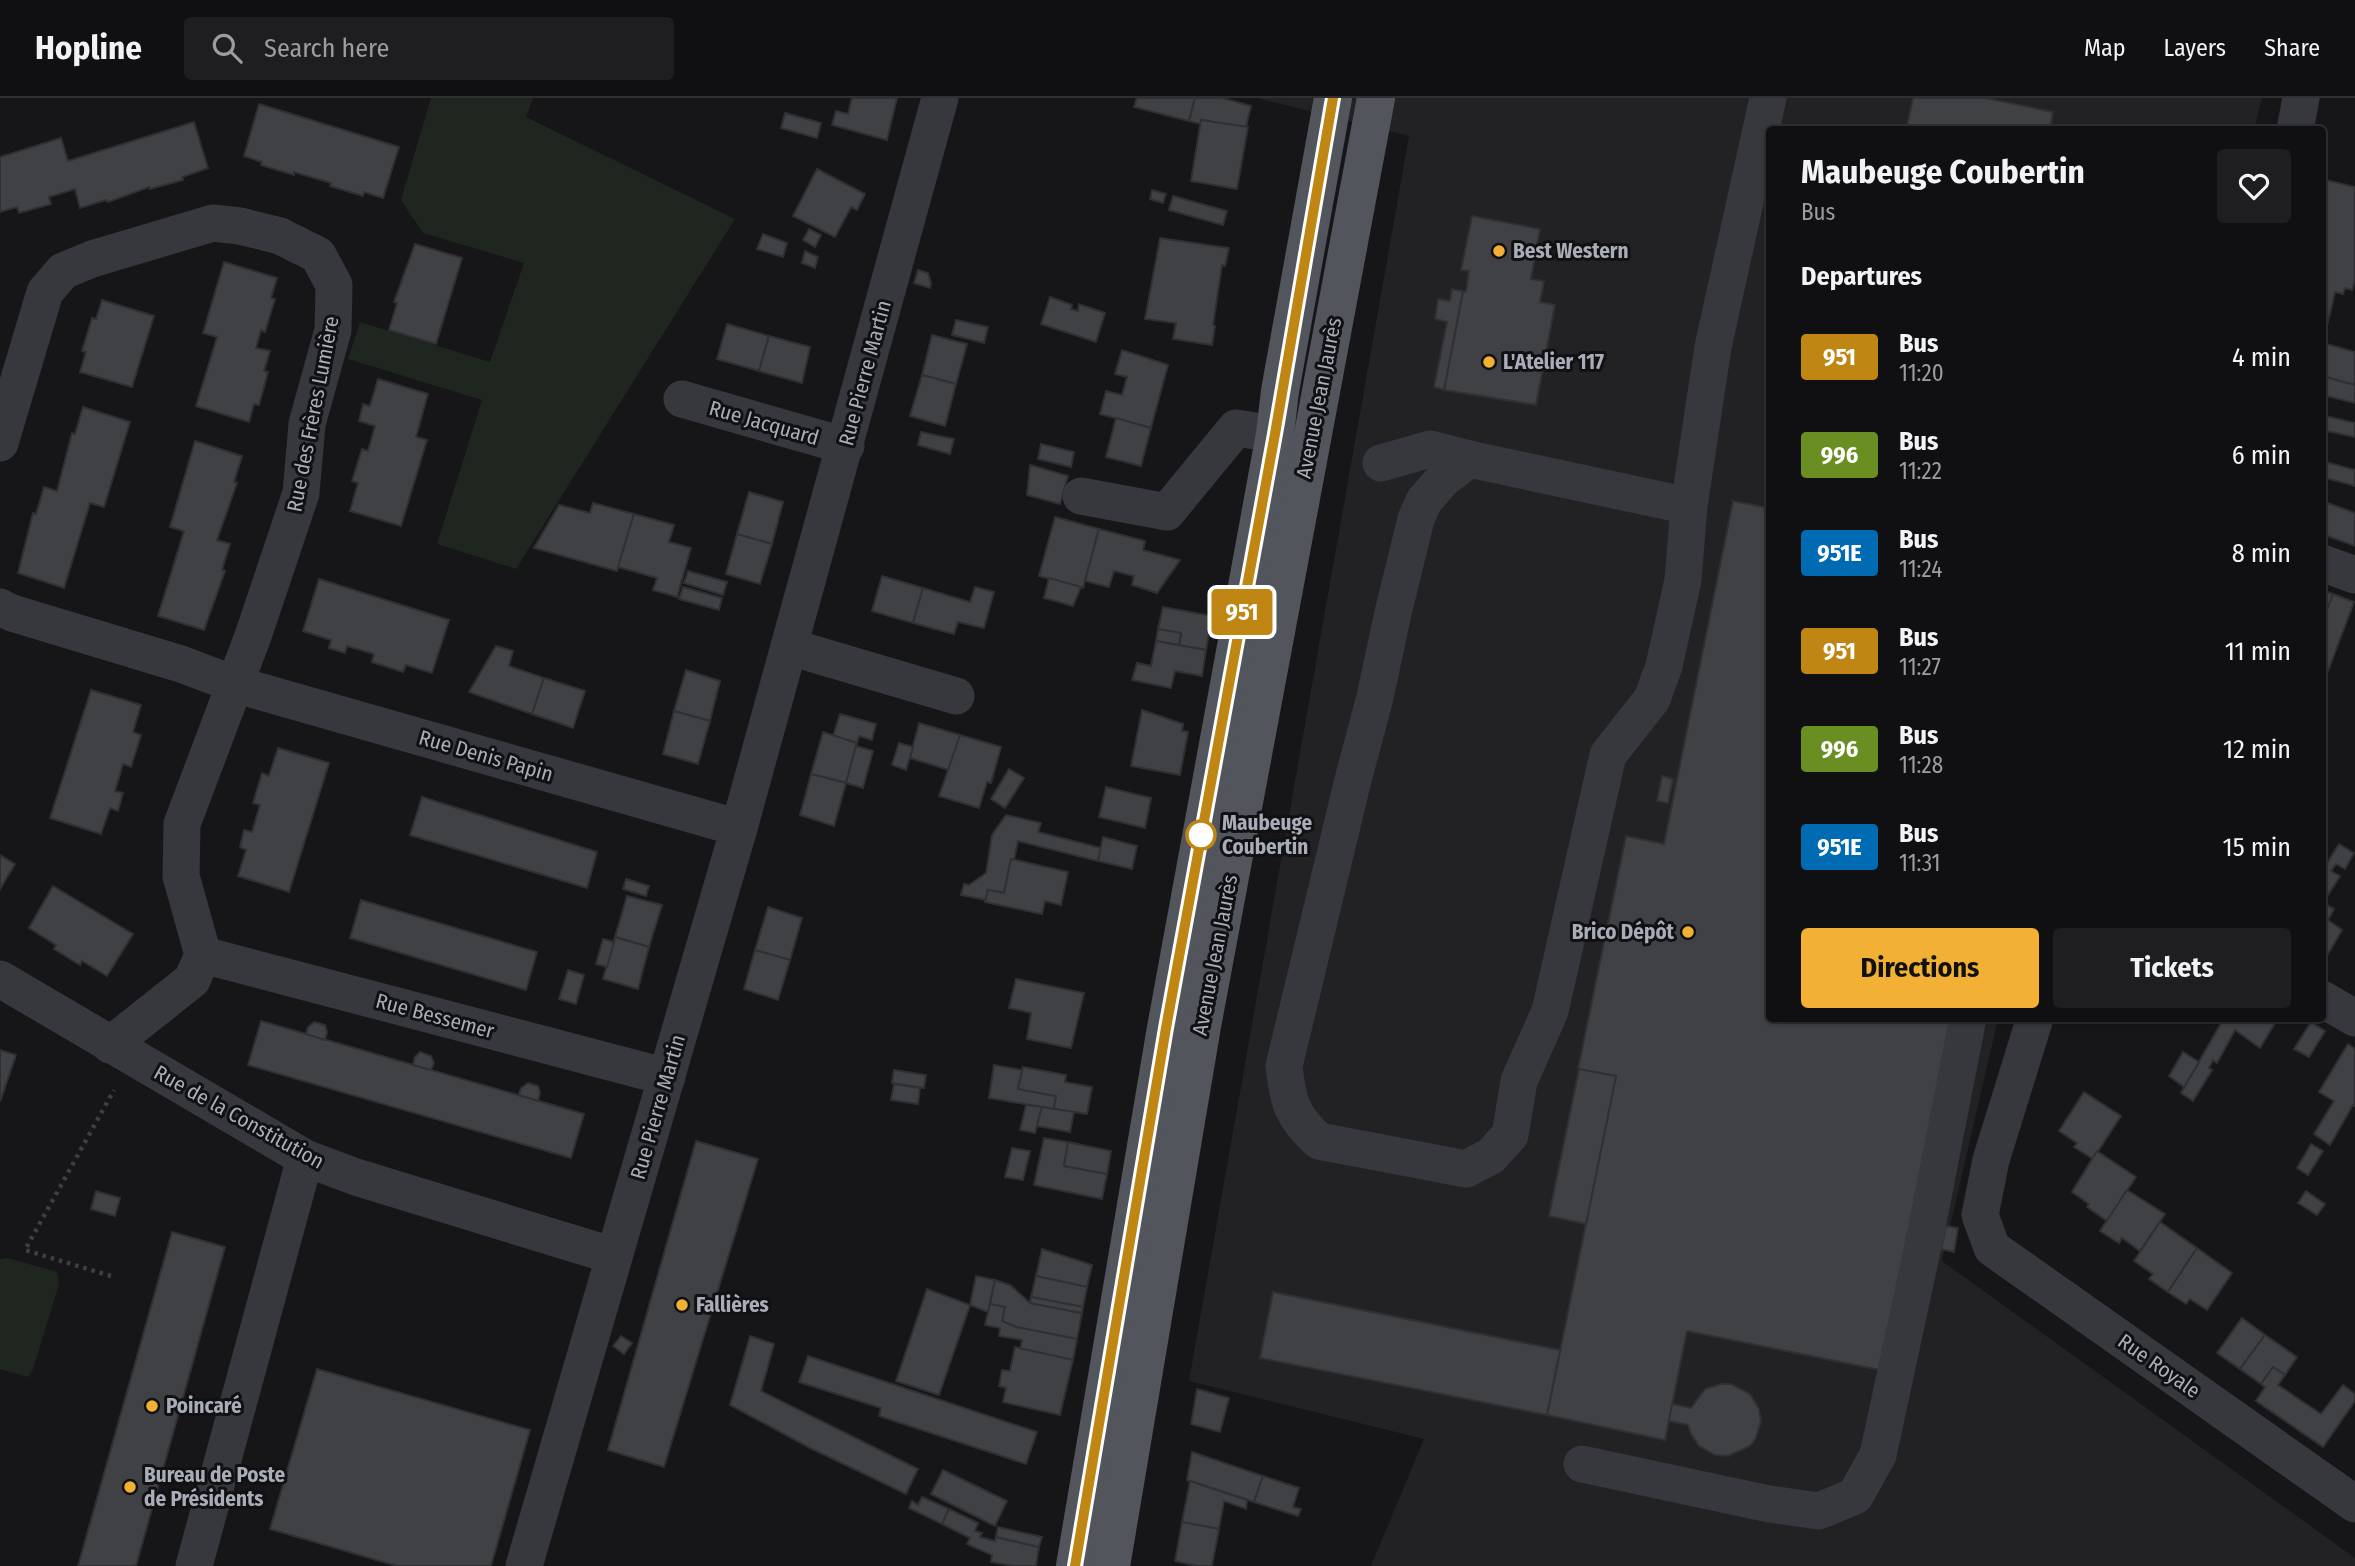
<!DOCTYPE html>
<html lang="en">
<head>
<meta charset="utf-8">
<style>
  body { margin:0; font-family:"Fira Sans Condensed",sans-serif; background:#1e1e20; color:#f1f3f6; height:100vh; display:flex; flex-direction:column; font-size:26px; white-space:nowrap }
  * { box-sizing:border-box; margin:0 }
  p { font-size:23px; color:#9c9d9f }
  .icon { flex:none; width:38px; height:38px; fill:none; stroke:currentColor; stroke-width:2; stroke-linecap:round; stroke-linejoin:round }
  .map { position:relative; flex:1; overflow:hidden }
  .details { position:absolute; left:1766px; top:28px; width:560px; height:896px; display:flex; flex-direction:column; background:#101012; border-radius:7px; box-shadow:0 2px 5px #0004,0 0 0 2px #303032 }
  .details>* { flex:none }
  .badge { padding:0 14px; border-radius:5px; font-size:24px; line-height:46px }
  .map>.badge { position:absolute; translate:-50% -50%; box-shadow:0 0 0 4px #fff }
  h2 { padding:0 35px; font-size:26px; line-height:63px }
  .round { display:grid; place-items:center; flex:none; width:74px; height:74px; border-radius:7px; background:#1e1e20 }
  .head { display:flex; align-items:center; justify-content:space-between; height:119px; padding:0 35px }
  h1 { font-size:33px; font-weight:700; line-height:52px }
  .cta { display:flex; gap:14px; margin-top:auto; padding:14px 35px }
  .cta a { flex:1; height:80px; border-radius:7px; background:#f2b134; color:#111; font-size:28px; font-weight:700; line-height:80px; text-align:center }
  .cta a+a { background:#1e1e20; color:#f1f3f6 }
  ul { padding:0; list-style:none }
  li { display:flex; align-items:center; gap:21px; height:98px; padding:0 35px }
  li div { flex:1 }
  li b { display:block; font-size:26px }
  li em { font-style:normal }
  li .badge { min-width:77px; font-weight:700; text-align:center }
  header { display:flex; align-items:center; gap:42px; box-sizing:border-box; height:98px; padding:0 35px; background:#101012; border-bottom:2px solid #303032 }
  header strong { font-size:33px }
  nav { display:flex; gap:38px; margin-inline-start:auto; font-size:24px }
  .search { width:490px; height:63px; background:#1e1e20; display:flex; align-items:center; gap:18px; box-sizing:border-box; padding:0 24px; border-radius:7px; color:#9c9d9f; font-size:26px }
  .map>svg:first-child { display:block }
</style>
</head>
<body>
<header>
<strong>Hopline</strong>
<div class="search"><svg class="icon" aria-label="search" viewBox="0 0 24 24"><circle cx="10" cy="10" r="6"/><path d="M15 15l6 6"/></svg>Search here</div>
<nav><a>Map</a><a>Layers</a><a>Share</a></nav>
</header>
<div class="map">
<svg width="2355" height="1468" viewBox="0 0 2355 1468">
  <rect width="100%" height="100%" fill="#161618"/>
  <path fill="#222225" d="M1257 0H2262L2254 31 1769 32V920L1998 921 1942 1163 2355 1460V1468H1371L1424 1341 1189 1283 1409 38Z"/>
  <g fill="#1e261f">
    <path d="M431 0H533L526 19 735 121 516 471 437 446 482 302 348 261 360 224 490 264 524 165 423 135 401 102Z"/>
    <path d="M8 1160 57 1174 59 1186 33 1271 28 1279 0 1271V1161Z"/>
  </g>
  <g fill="#404145" stroke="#303034" stroke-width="2">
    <path d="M852 0H897L887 42 832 27 836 13 848 16Z"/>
    <path d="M1137 0H1195L1189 23 1134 9Z"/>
    <path d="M1195 0H1223L1251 8 1246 29 1201 22V26L1189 23Z"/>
    <path d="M1913 0H1985L2053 14 2050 32H1906Z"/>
    <path d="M259 6 399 49 383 100 364 94 363 98 330 88 331 85 294 74V77L261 67 262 64 244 58Z"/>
    <path d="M785 15 821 25 817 40 781 30Z"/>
    <path d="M1201 22 1248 29 1237 91 1191 83Z"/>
    <path d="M194 24 208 70 182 79 183 82 150 91 149 89 108 104 106 102 80 110 75 91 49 99 51 106 19 115 17 109 0 114V59L61 40 68 63Z"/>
    <path d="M817 71 865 96 857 112 851 109 835 139 793 118Z"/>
    <path d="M2326 82 2355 89V182L2352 192 2345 190 2343 196 2335 194 2323 245 2355 254V287L2322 278V98Z"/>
    <path d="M1152 92 1166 96 1163 105 1150 101Z"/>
    <path d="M1173 98 1227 113 1223 127 1169 112Z"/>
    <path d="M1472 118 1540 131 1531 181 1544 183 1540 204 1555 207 1536 307 1444 292 1463 193 1466 194 1469 173 1461 172Z"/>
    <path d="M809 131 821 137 815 149 803 142Z"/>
    <path d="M763 136 787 145 783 159 757 151Z"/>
    <path d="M1160 140 1229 150 1225 168 1222 167 1213 227 1215 228 1212 247 1173 241 1176 225 1145 221Z"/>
    <path d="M415 146 462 160 436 246 389 232 397 205 394 204Z"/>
    <path d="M805 153 818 159 815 170 802 165Z"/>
    <path d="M224 164 277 180 271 200 275 201 265 234 261 232 256 250 270 253 264 273 268 274 259 307 254 306 249 324 196 308 217 239 203 235Z"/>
    <path d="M918 172 928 175 931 185 930 190 914 185Z"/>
    <path d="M1452 191 1463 193 1444 292 1434 289 1447 224 1435 221 1438 201 1450 203Z"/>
    <path d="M1050 199 1072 207 1071 211 1078 213 1079 206 1105 215 1096 244 1041 226Z"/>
    <path d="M102 202 154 218 132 289 80 274 86 254 82 253 92 220 96 221Z"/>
    <path d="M956 222 988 229 984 245 952 237Z"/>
    <path d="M727 226 769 238 759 273 717 261Z"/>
    <path d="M932 237 967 246 956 286 922 277Z"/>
    <path d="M769 238 810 249 802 285 759 273Z"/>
    <path d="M1122 252 1168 267 1151 330 1100 316 1106 293 1122 297 1127 279 1115 276Z"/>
    <path d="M922 277 956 286 945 328 910 318Z"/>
    <path d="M2322 278 2355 287V305L2327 298 2322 316Z"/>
    <path d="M378 281 428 296 416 339 427 342 401 428 350 413 358 385 352 383 362 351 368 353 375 328 359 323 363 306 370 308Z"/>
    <path d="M83 309 130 324 104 409 90 405 64 490 18 475 33 415 36 416 44 389 57 393 72 335 75 336Z"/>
    <path d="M2322 317 2355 325V339L2322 332Z"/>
    <path d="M1116 320 1151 330 1141 368 1106 359Z"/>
    <path d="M921 334 954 341 950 356 918 347Z"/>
    <path d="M195 343 242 358 234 384 237 385 217 442 230 446 222 472 225 473 204 532 158 518 184 433 170 429Z"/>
    <path d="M1041 346 1074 354 1071 369 1038 361Z"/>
    <path d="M2322 363 2355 372V388L2322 379Z"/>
    <path d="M1030 367 1068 378 1060 406 1027 397Z"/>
    <path d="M749 394 783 404 772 446 737 436Z"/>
    <path d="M1733 403 1769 410V920H1956L1885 1273 1687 1233 1665 1342 1547 1317 1616 978 1578 971 1626 738 1664 746Z"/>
    <path d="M2322 403 2355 415V448L2322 436Z"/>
    <path d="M593 405 634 416 617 473 534 450 559 407 590 415Z"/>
    <path d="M634 416 674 427 669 444 691 450 677 499 653 492 657 480 618 469Z"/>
    <path d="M1055 419 1099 431 1083 490 1039 478Z"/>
    <path d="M1099 431 1145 443 1143 452 1180 462 1157 495 1132 487 1134 478 1114 473 1109 489 1085 483Z"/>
    <path d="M737 436 772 446 760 486 726 476Z"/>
    <path d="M688 473 727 484 723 497 684 485Z"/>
    <path d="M882 478 923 490 913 525 872 513Z"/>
    <path d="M1049 480 1081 489 1073 508 1044 500Z"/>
    <path d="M319 481 449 522 432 575 406 567 403 574 372 564 374 556 347 548 345 555 329 550 331 542 303 533Z"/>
    <path d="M683 489 722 500 719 512 679 501Z"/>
    <path d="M975 489 994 494 984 530 958 524 954 536 913 525 923 490 970 504Z"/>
    <path d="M2322 492 2333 496 2322 525Z"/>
    <path d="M2333 496 2354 504 2322 589V525Z"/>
    <path d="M1163 509 1212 518 1206 552 1179 547 1181 535 1158 531Z"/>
    <path d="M1158 531 1181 535 1179 547 1156 543Z"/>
    <path d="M1156 543 1206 552 1202 578 1175 573 1171 590 1132 582 1137 565 1151 568Z"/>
    <path d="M496 548 513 553 509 568 544 580 532 616 469 594Z"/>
    <path d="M686 572 720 583 710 623 674 613Z"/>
    <path d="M544 580 585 593 573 630 532 616Z"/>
    <path d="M91 592 141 607 133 634 141 637 131 669 123 666 115 693 123 695 118 713 110 710 101 736 50 720Z"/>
    <path d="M1142 612 1183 626 1182 633 1188 634 1180 677 1131 668Z"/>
    <path d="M674 613 710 623 698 666 663 656Z"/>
    <path d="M840 616 876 626 872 642 859 638 857 645 833 638Z"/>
    <path d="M919 625 960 637 949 672 910 660Z"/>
    <path d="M823 634 857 645 846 685 811 676Z"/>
    <path d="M960 637 1001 649 991 685 987 684 979 710 939 698Z"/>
    <path d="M899 645 913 649 906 672 892 667Z"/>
    <path d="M856 648 873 653 863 690 846 685Z"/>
    <path d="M278 650 329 665 289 794 238 778 246 752 240 749 244 732 252 734 260 707 253 705 262 675 269 678Z"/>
    <path d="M1009 671 1024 680 1005 710 991 701Z"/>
    <path d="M811 676 846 685 834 728 800 717Z"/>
    <path d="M1662 678 1673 681 1668 705 1657 703Z"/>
    <path d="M1106 689 1151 700 1145 730 1099 719Z"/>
    <path d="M422 699 597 754 587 790 410 737Z"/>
    <path d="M1006 717 1041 725 1038 734 1101 750 1098 763 1018 743 1014 762 1011 761 1004 795 988 792 986 802 961 797 964 786 969 787 986 775 992 737Z"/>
    <path d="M1103 739 1137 748 1132 771 1098 763Z"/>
    <path d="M2339 746 2354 755 2345 771 2336 766 2331 773 2340 778 2323 805 2334 811 2328 822 2342 832 2324 863 2322 773Z"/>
    <path d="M0 757 15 766 0 791Z"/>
    <path d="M1011 761 1068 774 1061 807 1045 803 1042 816 985 804 988 792 1004 795Z"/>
    <path d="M626 781 649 788 646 798 623 791Z"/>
    <path d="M53 788 133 836 107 878 82 863 80 867 54 851 56 847 29 830Z"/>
    <path d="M627 798 662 807 649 849 615 839Z"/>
    <path d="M361 802 537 854 526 892 350 840Z"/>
    <path d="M768 809 802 820 790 862 755 852Z"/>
    <path d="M615 839 649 849 638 891 603 881Z"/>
    <path d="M603 841 614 844 607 869 596 866Z"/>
    <path d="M755 852 790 862 778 902 744 891Z"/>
    <path d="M568 872 584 877 576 906 559 901Z"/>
    <path d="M1016 881 1084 895 1071 950 1027 941 1031 915 1009 910Z"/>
    <path d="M2224 920H2278L2260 950 2235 932 2217 965 2213 962 2209 970 2212 972 2193 1003 2181 995Z"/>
    <path d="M261 923 584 1016 571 1060 248 967Z"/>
    <path d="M314 924 325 927 327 934 325 942 306 936 308 929Z"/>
    <path d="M2311 924 2325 933 2309 959 2294 951Z"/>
    <path d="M2348 946 2355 951V1008L2353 1007 2330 1047 2314 1036 2334 1003 2319 994Z"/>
    <path d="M0 952 16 957 0 1004Z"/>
    <path d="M420 954 431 958 434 965 431 972 413 967 415 959Z"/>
    <path d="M2183 954 2199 964 2184 989 2169 978Z"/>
    <path d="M994 967 1022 972 1018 991 1056 998 1054 1011 989 1000Z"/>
    <path d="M1023 969 1066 977 1065 984 1092 989 1087 1016 1054 1011 1056 998 1018 991Z"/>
    <path d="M1579 971 1616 978 1586 1126 1549 1118Z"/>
    <path d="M894 972 926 977 924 990 892 985Z"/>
    <path d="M528 985 538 988 540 995 538 1003 519 997 521 990Z"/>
    <path d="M894 986 920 990 918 1006 891 1002Z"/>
    <path d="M2084 994 2121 1018 2093 1061 2074 1049 2077 1045 2059 1033Z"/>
    <path d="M1026 1007 1042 1009 1035 1035 1020 1032Z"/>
    <path d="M1042 1009 1074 1014 1070 1034 1037 1028Z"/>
    <path d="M1044 1040 1068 1044 1064 1068 1107 1076 1102 1101 1034 1087Z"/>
    <path d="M696 1043 758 1061 664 1369 608 1352Z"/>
    <path d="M1068 1044 1111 1053 1107 1076 1064 1068Z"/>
    <path d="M2311 1046 2323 1053 2308 1077 2297 1070Z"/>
    <path d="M1012 1050 1030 1053 1023 1082 1005 1079Z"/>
    <path d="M2097 1053 2136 1079 2107 1123 2087 1109 2089 1106 2072 1094Z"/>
    <path d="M2127 1092 2165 1116 2140 1153 2122 1140 2119 1145 2100 1133Z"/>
    <path d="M96 1093 120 1100 115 1118 91 1111Z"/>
    <path d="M2306 1093 2325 1106 2317 1117 2298 1105Z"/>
    <path d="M2160 1124 2197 1150 2168 1194 2149 1181 2153 1176 2134 1163Z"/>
    <path d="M1946 1128 1958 1130 1954 1154 1941 1151Z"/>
    <path d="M172 1134 225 1149 136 1468H78Z"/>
    <path d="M2197 1150 2232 1175 2207 1212 2190 1201 2186 1206 2168 1194Z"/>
    <path d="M1042 1151 1092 1167 1087 1189 1036 1178Z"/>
    <path d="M976 1178 995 1182 988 1214 970 1207Z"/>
    <path d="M1036 1178 1087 1189 1083 1209 1031 1199Z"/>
    <path d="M995 1182 1010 1187 1030 1205 1082 1215 1077 1241 1016 1229 1002 1223 1005 1209 990 1206Z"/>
    <path d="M927 1191 970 1207 939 1297 896 1283Z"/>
    <path d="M1273 1194 1560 1252 1547 1317 1260 1260Z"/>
    <path d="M1031 1199 1083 1209 1082 1215 1030 1205Z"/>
    <path d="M990 1206 1005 1209 1002 1223 1016 1229 1077 1241 1073 1262 1020 1251 1022 1242 999 1238 1000 1230 985 1227Z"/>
    <path d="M2242 1220 2265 1237 2240 1271 2217 1255Z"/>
    <path d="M2265 1237 2297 1259 2285 1277 2273 1269 2261 1286 2240 1271Z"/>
    <path d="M621 1238 632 1245 624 1256 613 1248Z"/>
    <path d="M750 1238 774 1246 761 1293 918 1371 906 1396 810 1350 730 1307Z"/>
    <path d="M1015 1249 1073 1262 1060 1317 1003 1304 1006 1290 999 1288 1002 1272 1010 1273Z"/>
    <path d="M808 1258 1037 1334 1026 1366 879 1318 881 1310 799 1284Z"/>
    <path d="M2273 1269 2285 1277 2278 1287 2321 1316 2343 1287 2355 1296V1303L2323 1349 2256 1303 2265 1289 2261 1286Z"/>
    <path d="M317 1271 530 1332 491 1468H397L270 1431Z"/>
    <path d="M1721 1286H1731L1750 1296 1759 1311 1761 1323 1756 1340 1750 1348 1728 1358 1715 1357 1699 1348 1691 1336 1688 1327 1669 1323 1672 1306 1691 1310 1705 1291Z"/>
    <path d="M1197 1291 1229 1300 1220 1334 1191 1326Z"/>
    <path d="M1192 1354 1263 1378 1254 1404 1187 1382Z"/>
    <path d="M943 1372 1007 1403 995 1428 931 1396Z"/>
    <path d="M1263 1378 1299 1390 1293 1409 1301 1411 1298 1418 1254 1404Z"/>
    <path d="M1190 1383 1247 1402 1246 1411 1224 1403 1219 1431 1182 1424Z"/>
    <path d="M922 1399 949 1411 942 1426 909 1410 912 1403 918 1407Z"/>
    <path d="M949 1411 978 1425 975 1433 982 1435 980 1439 995 1443 996 1439 1039 1449 1036 1468H1013L991 1464 992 1457 967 1446 970 1440 942 1426Z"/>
    <path d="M1182 1424 1219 1431 1212 1468H1197L1175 1463Z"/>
    <path d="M998 1429 1042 1439 1039 1449 996 1439Z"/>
  </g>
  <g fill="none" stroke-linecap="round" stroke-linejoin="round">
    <path stroke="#3d3f44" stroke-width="4.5" stroke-dasharray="3.5 5" stroke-linecap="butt" d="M111 1178 25 1152 114 992"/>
    <g stroke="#37383d" stroke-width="37">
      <path d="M2295 32 2301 0"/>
      <path d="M682 301 846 348"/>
      <path d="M0 345 45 194 63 173 92 161 213 125 240 128 280 138 318 157 334 187 333 232 307 326 301 395 253 538 182 726 181 778 203 857 192 882 110 947"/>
      <path d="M1381 365 1430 351 1469 361"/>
      <path d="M1081 398 1167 414 1236 330 1275 336"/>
      <path d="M1689 408 1469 361 1443 381 1424 403 1416 421 1393 515 1375 599 1353 682 1284 968C1288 1004 1292 1019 1319 1043L1466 1071 1491 1058 1510 1037 1519 983 1550 913 1608 657 1652 601 1664 568 1683 482 1689 408 1713 249 1768 0"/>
      <path d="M2322 465 2355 477"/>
      <path d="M0 509 12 515 181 566 234 586 739 730"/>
      <path d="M790 549 956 598"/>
      <path d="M203 857 667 979"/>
      <path d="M0 881 305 1060 356 1079 614 1158"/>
      <path d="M2322 901 2355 920"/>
      <path d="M2035 920 1991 1062 1980 1117 1992 1150 2355 1406"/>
      <path d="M1582 1366 1769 1406 1819 1413 1855 1398 1878 1357 1926 1134 1968 920"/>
      <path d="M194 1468 305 1060"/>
      <path d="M524 1468 739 730 940 0"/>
    </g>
    <g stroke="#53555c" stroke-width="38">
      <path d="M1075 1468 1166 930 1275 336 1280 293 1333 0"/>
      <path d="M1111 1468 1202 928 1376 0"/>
    </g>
  </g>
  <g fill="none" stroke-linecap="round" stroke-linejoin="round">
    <g stroke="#fff" stroke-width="16">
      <path id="line" d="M1075 1468 1166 930 1275 336 1333 0"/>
    </g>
    <use href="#line" stroke="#bf8614" stroke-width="10"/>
  </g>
  <g fill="#f2b134" stroke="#111113" stroke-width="2.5">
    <circle cx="1499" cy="153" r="7"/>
    <circle cx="1489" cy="264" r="7"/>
    <circle cx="1688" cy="834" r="7"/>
    <circle cx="682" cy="1207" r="7"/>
    <circle cx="152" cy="1308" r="7"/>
    <circle cx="130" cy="1389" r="7"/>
  </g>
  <circle fill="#fff" stroke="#bf8614" stroke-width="3.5" cx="1201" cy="737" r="14"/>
  <g text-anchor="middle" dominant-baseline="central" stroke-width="6" stroke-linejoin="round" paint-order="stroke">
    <g font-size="21" font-weight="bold" fill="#a8adb8" stroke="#111113" text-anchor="start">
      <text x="1513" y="153">Best Western</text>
      <text x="1503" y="264">L'Atelier 117</text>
      <text x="1674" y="834" text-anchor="end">Brico Dépôt</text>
      <text x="696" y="1207">Fallières</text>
      <text x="166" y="1308">Poincaré</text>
      <text x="144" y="1377">Bureau de Poste<tspan x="144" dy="24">de Présidents</tspan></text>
    </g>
    <g font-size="21" fill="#a8adb8" stroke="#111113">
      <text transform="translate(865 275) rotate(-75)">Rue Pierre Martin</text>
      <text transform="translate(1319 300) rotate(-79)">Avenue Jean Jaurès</text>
      <text transform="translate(313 316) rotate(-79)">Rue des Frères Lumière</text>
      <text transform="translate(764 325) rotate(16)">Rue Jacquard</text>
      <text transform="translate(486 658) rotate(16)">Rue Denis Papin</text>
      <text transform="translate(1215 857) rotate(-79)">Avenue Jean Jaurès</text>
      <text transform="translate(435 918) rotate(15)">Rue Bessemer</text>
      <text transform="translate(658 1009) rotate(-74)">Rue Pierre Martin</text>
      <text transform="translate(239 1019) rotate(29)">Rue de la Constitution</text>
      <text transform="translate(2159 1268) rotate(35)">Rue Royale</text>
    </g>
    <g font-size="21" font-weight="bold" fill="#a8adb8" stroke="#111113" text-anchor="start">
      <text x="1222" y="725">Maubeuge<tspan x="1222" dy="24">Coubertin</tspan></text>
    </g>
  </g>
</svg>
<b class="badge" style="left:1242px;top:514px;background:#bf8614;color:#fff">951</b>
<section class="details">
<div class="head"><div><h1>Maubeuge Coubertin</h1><p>Bus</p></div><a class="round"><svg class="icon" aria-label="heart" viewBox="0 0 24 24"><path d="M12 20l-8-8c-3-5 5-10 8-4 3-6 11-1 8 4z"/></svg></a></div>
<h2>Departures</h2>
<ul>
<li><span class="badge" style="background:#bf8614;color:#fff">951</span><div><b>Bus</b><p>11:20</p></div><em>4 min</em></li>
<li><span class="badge" style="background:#6b8e23;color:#fff">996</span><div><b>Bus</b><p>11:22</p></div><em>6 min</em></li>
<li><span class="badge" style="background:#006ab2;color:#fff">951E</span><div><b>Bus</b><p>11:24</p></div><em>8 min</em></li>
<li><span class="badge" style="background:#bf8614;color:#fff">951</span><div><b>Bus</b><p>11:27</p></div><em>11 min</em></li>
<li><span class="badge" style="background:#6b8e23;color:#fff">996</span><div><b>Bus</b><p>11:28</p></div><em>12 min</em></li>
<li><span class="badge" style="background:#006ab2;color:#fff">951E</span><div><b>Bus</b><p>11:31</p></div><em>15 min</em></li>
</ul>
<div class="cta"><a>Directions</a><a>Tickets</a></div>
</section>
</div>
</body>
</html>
